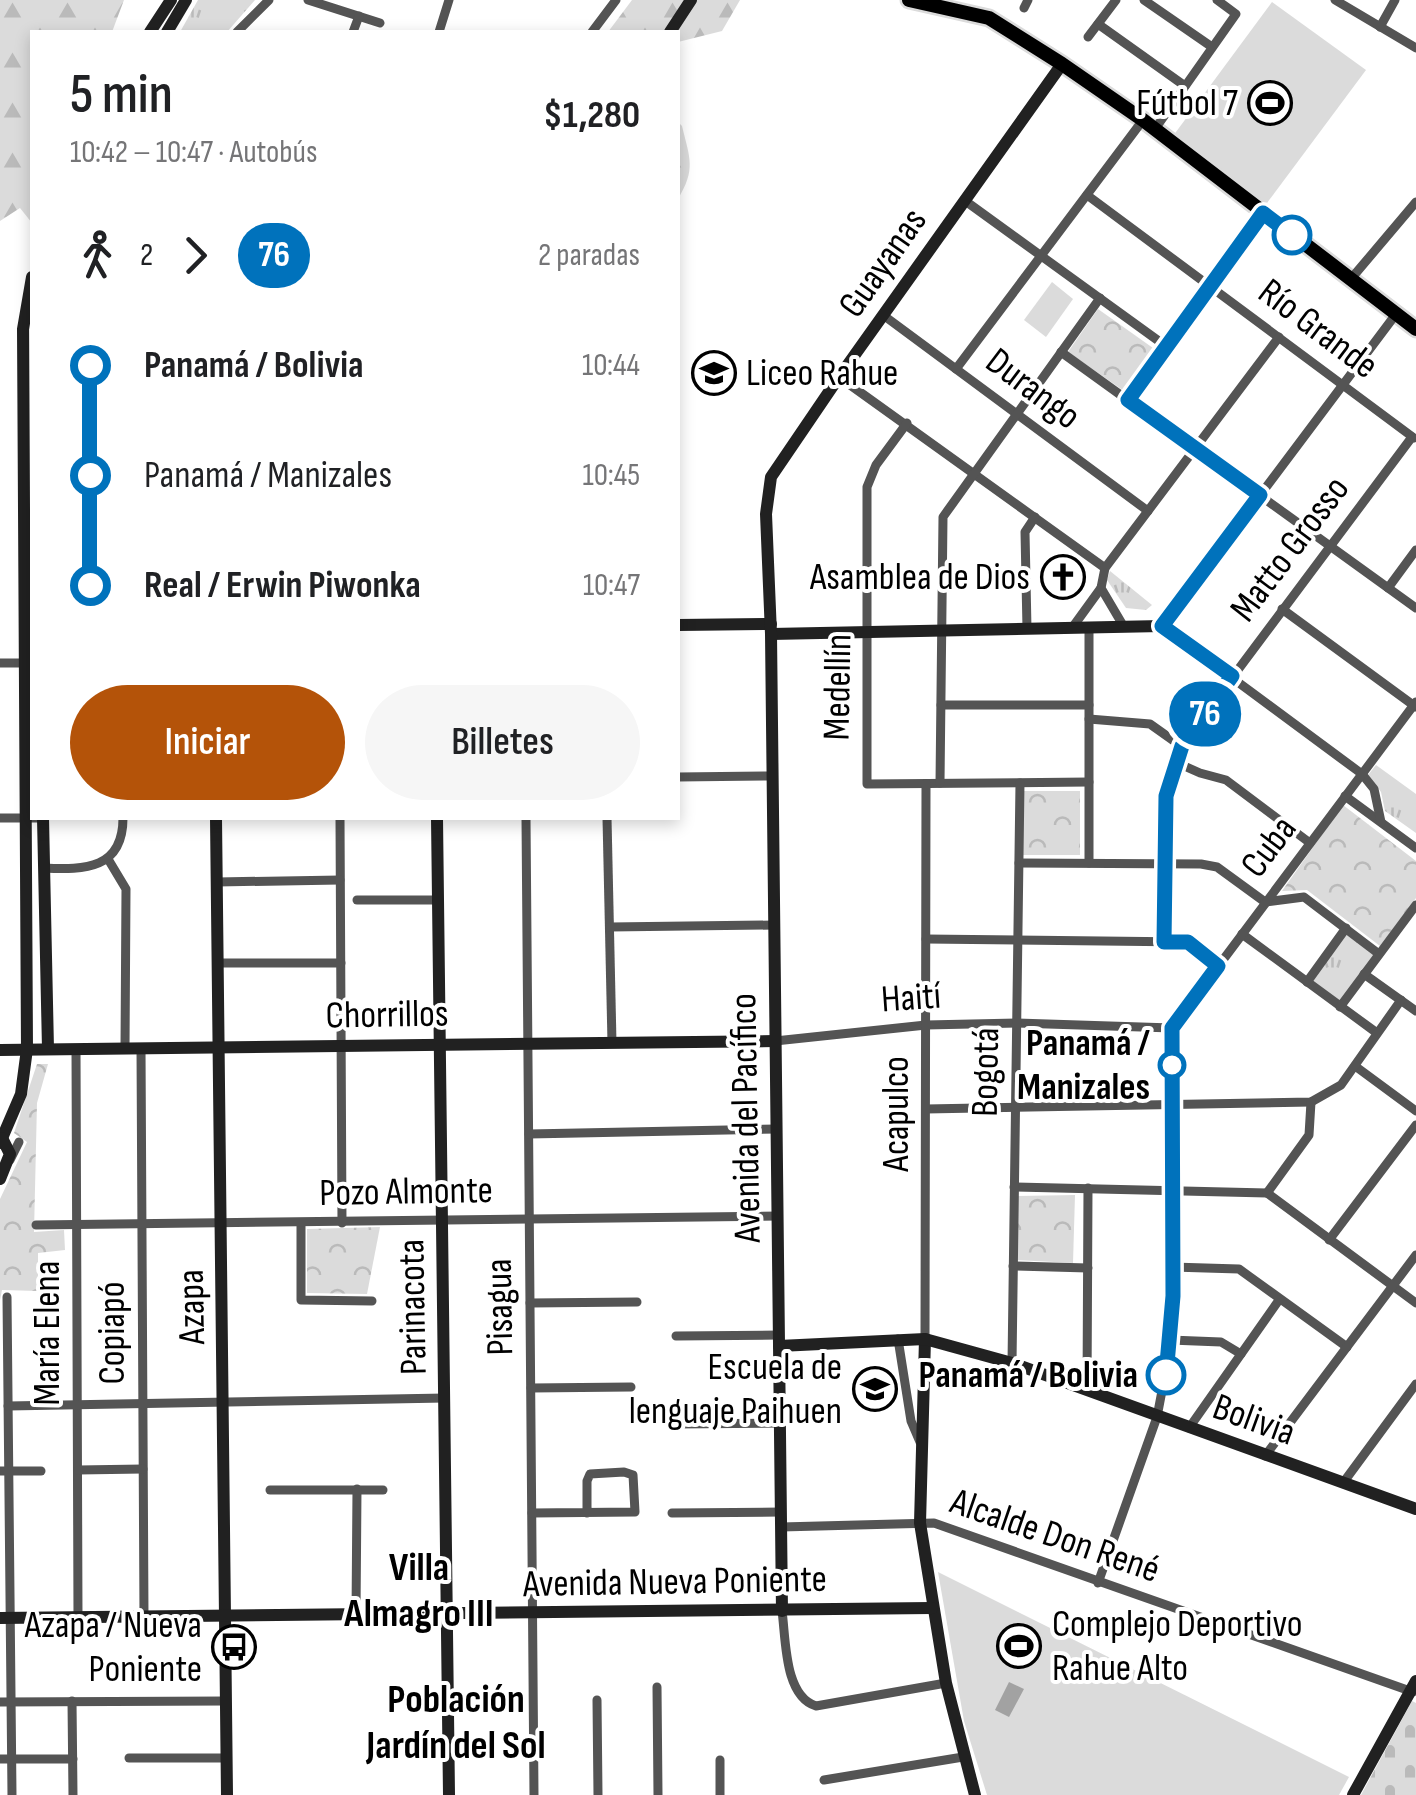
<!DOCTYPE html>
<html lang="es">
<head>
<meta charset="utf-8">
<style>
  body { margin:0; font-family:"Sofia Sans Condensed",sans-serif; background:#f6f6f6; color:#202124; height:100vh; display:flex; flex-direction:column; font-size:38px; white-space:nowrap }
  * { box-sizing:border-box; margin:0 }
  p { font-size:32px; color:#757577 }
  .icon { flex:none; width:55px; height:55px; fill:none; stroke:currentColor; stroke-width:2; stroke-linecap:round; stroke-linejoin:round }
  .map { position:relative; flex:1; overflow:hidden }
  .side { position:absolute; left:30px; top:30px; width:650px; height:790px; display:flex; flex-direction:column; background:#fff; border-radius:0px; box-shadow:0 5px 15px #0003 }
  .side>* { flex:none }
  .badge { padding:0 20px; border-radius:32px; font-size:35px; line-height:65px }
  .map>.badge { position:absolute; translate:-50% -50%; box-shadow:0 0 0 5px #fff }
  .legs { display:flex; align-items:center; gap:15px; height:110px; padding:0 40px; font-size:32px }
  .legs p { margin-inline-start:auto }
  .summary { display:flex; align-items:center; justify-content:space-between; height:170px; padding:0 40px }
  h1 { font-size:55px; font-weight:600; line-height:75px }
  .cta { display:flex; gap:20px; margin-top:auto; padding:20px 40px }
  .cta a { flex:1; height:115px; border-radius:60px; background:#b45309; color:#fff; font-size:40px; font-weight:600; line-height:115px; text-align:center }
  .cta a+a { background:#f6f6f6; color:#202124 }
  ul { padding:0 40px; list-style:none }
  li { display:flex; align-items:center; gap:35px; height:110px; font-size:38px }
  li i { display:grid; place-items:center; width:15px; height:100%; margin:0 12px; background:currentColor }
  li i::after { content:''; width:25px; height:25px; margin:-12px; border:8px solid; border-radius:50%; background:#fff }
  li p { margin-inline-start:auto }
  li:first-child i { background:linear-gradient(#0000 50%,currentColor 0) }
  li:last-child i { background:linear-gradient(currentColor 50%,#0000 0) }
  .map>svg:first-child { display:block }
</style>
</head>
<body>
<div class="map">
<svg width="1416" height="1795" viewBox="0 0 1416 1795">
  <defs>
    <pattern id="grass-tufts" width="24" height="20" patternUnits="userSpaceOnUse" patternTransform="scale(2.5)"><rect width="24" height="20" fill="#dbdbdb"/><path d="M3 7l-1-3M5 7V3M7 7l1-3M15 17l-1-3M17 17v-4M19 17l1-3" fill="none" stroke="#bababa"/></pattern>
    <pattern id="forest-firs" width="22" height="20" patternUnits="userSpaceOnUse" patternTransform="scale(2.5)"><rect width="22" height="20" fill="#dbdbdb"/><path d="M5 1l3.5 6h-7zM16 11l3.5 6h-7z" fill="#bababa"/></pattern>
    <pattern id="cemetery-stones" width="16" height="16" patternUnits="userSpaceOnUse" patternTransform="scale(2.5)"><rect width="16" height="16" fill="#dbdbdb"/><path d="M2 7V4a2 2 0 0 1 4 0v3zM10 15v-3a2 2 0 0 1 4 0v3z" fill="#bababa"/></pattern>
    <pattern id="park-crowns" width="20" height="18" patternUnits="userSpaceOnUse" patternTransform="scale(2.5)"><rect width="20" height="18" fill="#dbdbdb"/><path d="M2 6a3 3 0 1 1 6 0M12 15a3 3 0 1 1 6 0" fill="none" stroke="#bababa"/></pattern>
  </defs>
  <rect width="100%" height="100%" fill="#fff"/>
  <g fill="url(#grass-tufts)">
    <path d="M198 0H255L227 32H180Z"/>
    <path d="M1110 571 1152 605 1146 610 1126 608 1107 580Z"/>
    <path d="M1376 765 1416 794V833L1385 811 1381 792 1368 775Z"/>
    <path d="M1346 933 1375 955 1340 1003 1312 982Z"/>
  </g>
  <g fill="url(#forest-firs)">
    <path d="M0 0H124L112 32H32V223L20 208 0 221Z"/>
    <path d="M632 0H740L722 31 678 42V32H608Z"/>
    <path d="M678 122 682 126C690 159 696 169 678 199Z"/>
  </g>
  <path fill="url(#cemetery-stones)" d="M1412 1701 1416 1703V1795H1361Z"/>
  <g fill="url(#park-crowns)">
    <path d="M1098 309 1153 348 1124 391 1068 352Z"/>
    <rect x="1023" y="791" width="57" height="64"/>
    <path d="M1343 805 1416 861V898L1380 946 1307 890 1282 891Z"/>
    <path d="M37 1064H48L37 1103 34 1232 64 1230 65 1250 38 1253V1291L2 1290 0 1300V1199L27 1142 14 1133Z"/>
    <path d="M1075 1195 1073 1263 1016 1260 1018 1196Z"/>
    <path d="M380 1227 367 1294 307 1293V1229Z"/>
  </g>
  <g fill="#dbdbdb">
    <path d="M1272 2 1366 70 1264 207 1173 136Z"/>
    <path d="M1052 282 1073 299 1046 337 1024 320Z"/>
    <path d="M938 1572 1349 1777 1339 1795H987L964 1721Z"/>
  </g>
  <path fill="#a2a2a2" d="M1009 1682 1024 1689 1009 1717 995 1710Z"/>
  <g fill="none" stroke-linecap="round" stroke-linejoin="round">
    <g stroke="#dbdbdb" stroke-width="19">
      <path id="primary" d="M909 0 989 18 1062 64 1143 120 1416 329"/>
    </g>
    <g stroke="#545454" stroke-width="9">
      <path d="M308 0 380 23"/>
      <path d="M1144 0 1212 47"/>
      <path d="M1335 0 1416 48"/>
      <path d="M1024 8 1028 0"/>
      <path d="M1098 24 1185 86"/>
      <path d="M1380 27 1395 0"/>
      <path d="M237 32 269 0"/>
      <path d="M353 32 359 16"/>
      <path d="M439 32 449 0"/>
      <path d="M592 32 616 0"/>
      <path d="M1088 37 1116 0"/>
      <path d="M1155 129 1236 14 1217 0"/>
      <path d="M1087 195 1414 438"/>
      <path d="M964 200 1167 347"/>
      <path d="M1350 280 1416 202"/>
      <path d="M883 315 1148 511"/>
      <path d="M1061 352 1416 608"/>
      <path d="M956 369 1143 120"/>
      <path d="M839 377 1105 568"/>
      <path d="M1129 401 1263 213"/>
      <path d="M907 423 876 465 867 487V784L1089 782"/>
      <path d="M1388 588 1416 550"/>
      <path d="M1282 609 1416 707"/>
      <path d="M1089 627V863"/>
      <path d="M1124 627 1101 588 1105 568 1279 337"/>
      <path d="M1072 628 1101 588"/>
      <path d="M1027 629 1025 532 1035 517"/>
      <path d="M0 663H32"/>
      <path d="M941 705H1089"/>
      <path d="M1089 719 1150 724 1181 746"/>
      <path d="M1175 762 1200 773 1226 780 1310 843"/>
      <path d="M678 777 773 776"/>
      <path d="M940 783 943 517 1100 298"/>
      <path d="M1345 796 1416 848"/>
      <path d="M0 818H43"/>
      <path d="M340 818 342 1223"/>
      <path d="M526 818 534 1795"/>
      <path d="M607 818 612 1043"/>
      <path d="M1381 822 1374 789 1362 774 1162 626 1396 314"/>
      <path d="M108 859 126 889 125 1048"/>
      <path d="M1019 863 1201 864 1217 867 1265 902"/>
      <path d="M44 868C85 870 123 869 123 818"/>
      <path d="M217 882 340 880"/>
      <path d="M357 900H438"/>
      <path d="M1265 902 1304 897 1379 954"/>
      <path d="M610 927 774 925"/>
      <path d="M1242 934 1377 1033"/>
      <path d="M926 939 1188 942 1218 967"/>
      <path d="M1164 942 1166 796 1181 746 1412 437"/>
      <path d="M218 963H341"/>
      <path d="M1364 974 1416 1011"/>
      <path d="M1307 982 1346 928"/>
      <path d="M1340 1007 1416 905"/>
      <path d="M1172 1028 1416 702"/>
      <path d="M775 1041 926 1025 1017 1023 1172 1028"/>
      <path d="M141 1048 144 1617"/>
      <path d="M76 1049 78 1618"/>
      <path d="M1355 1066 1416 1111"/>
      <path d="M926 1109 1311 1102 1341 1085 1401 1000"/>
      <path d="M529 1134 777 1129"/>
      <path d="M10 1160 19 1142"/>
      <path d="M1014 1187 1267 1193 1416 1303"/>
      <path d="M1267 1193 1309 1135 1311 1102"/>
      <path d="M301 1224V1300L372 1301"/>
      <path d="M36 1225 778 1216"/>
      <path d="M1329 1240 1416 1125"/>
      <path d="M1013 1266 1088 1268"/>
      <path d="M1172 1267 1239 1269 1347 1347"/>
      <path d="M7 1297 12 1795"/>
      <path d="M530 1303 637 1302"/>
      <path d="M676 1336 779 1335"/>
      <path d="M898 1339 911 1421 920 1442"/>
      <path d="M925 1339 926 784"/>
      <path d="M1170 1340 1221 1342 1241 1354"/>
      <path d="M1012 1363 1020 783"/>
      <path d="M531 1388 631 1387"/>
      <path d="M1087 1390 1088 1188"/>
      <path d="M8 1406 445 1398"/>
      <path d="M676 1424 780 1423"/>
      <path d="M1189 1428 1279 1300"/>
      <path d="M1265 1456 1416 1255"/>
      <path d="M78 1470 143 1469"/>
      <path d="M0 1471H41"/>
      <path d="M1343 1483 1416 1384"/>
      <path d="M270 1490H383"/>
      <path d="M532 1513 635 1512 633 1475 624 1472 590 1474 587 1481V1513"/>
      <path d="M672 1513 781 1512"/>
      <path d="M781 1527 934 1523 1413 1692"/>
      <path d="M1098 1583 1157 1417 1169 1354 1173 1296 1172 1028"/>
      <path d="M782 1611C786 1639 784 1696 816 1706L946 1683"/>
      <path d="M356 1615 357 1489"/>
      <path d="M657 1687 658 1795"/>
      <path d="M597 1700 598 1795"/>
      <path d="M72 1701 73 1795"/>
      <path d="M0 1702 226 1701"/>
      <path d="M129 1758H226"/>
      <path d="M0 1759H73"/>
      <path d="M824 1780 963 1757"/>
      <path d="M720 1795V1760"/>
    </g>
    <g stroke="#212121" stroke-width="12">
      <path d="M150 32 171 0"/>
      <path d="M167 32 186 0"/>
      <path d="M670 32 691 0"/>
      <path d="M678 625 771 624"/>
      <path d="M771 634 1162 626"/>
      <path d="M43 818 48 1049"/>
      <path d="M216 818 227 1795"/>
      <path d="M437 818 449 1795"/>
      <path d="M0 1050 775 1041"/>
      <path d="M0 1143 21 1094 27 1049 23 329 32 277"/>
      <path d="M0 1179 10 1154 2 1138"/>
      <path d="M925 1339 920 1523 946 1683 975 1795"/>
      <path d="M779 1346 925 1339 1012 1363 1416 1509"/>
      <path d="M782 1611 771 634 766 514 771 477 839 377 1062 64"/>
      <path d="M0 1618 932 1608"/>
      <path d="M1353 1795 1416 1681"/>
    </g>
    <use href="#primary" stroke="#000" stroke-width="14"/>
  </g>
  <g fill="none" stroke-linecap="round" stroke-linejoin="round">
    <g stroke="#fff" stroke-width="22">
      <path id="line-1" d="M1166 1375 1173 1296 1172 1028 1218 966 1188 942H1164L1166 796 1182 746 1232 676 1162 626 1260 495 1128 400 1263 213 1292 235"/>
    </g>
    <use href="#line-1" stroke="#0072bc" stroke-width="15"/>
  </g>
  <defs>
    <g id="stadium-ring" transform="scale(2.25)"><circle r="9.5" fill="#fff" stroke="#000" stroke-width="1.5"/><path d="M0-5a6.5 5 0 1 0 0 10a6.5 5 0 1 0 0-10ZM-3.5-1.8h7v3.6h-7Z" fill="#000"/></g>
    <g id="school-ring" transform="scale(2.25)"><circle r="9.5" fill="#fff" stroke="#000" stroke-width="1.5"/><path d="M0-5L7-2L0 1L-7-2ZM-4 1L0 2.5L4 1V4Q0 6-4 4Z" fill="#000"/></g>
    <g id="church-ring" transform="scale(2.25)"><circle r="9.5" fill="#fff" stroke="#000" stroke-width="1.5"/><path d="M-1.2-6h2.4v3.5h3.3v2.4h-3.3V6h-2.4V-.1h-3.3v-2.4h3.3Z" fill="#000"/></g>
    <g id="bus-ring" transform="scale(2.25)"><circle r="9.5" fill="#fff" stroke="#000" stroke-width="1.5"/><path d="M-5-6H5V4H4V6H2V4H-2V6H-4V4H-5ZM-3.5-4V0h7V-4ZM-3.5 1.2v1.5H-2V1.2ZM2 1.2v1.5H3.5V1.2Z" fill="#000"/></g>
  </defs>
  <g fill-rule="evenodd">
    <use href="#stadium-ring" x="1270" y="103"/>
    <use href="#school-ring" x="714" y="373"/>
    <use href="#church-ring" x="1063" y="577"/>
    <use href="#school-ring" x="875" y="1389"/>
    <use href="#stadium-ring" x="1019" y="1646"/>
    <use href="#bus-ring" x="234" y="1647"/>
  </g>
  <g fill="#fff" stroke="#0072bc" stroke-width="5">
    <circle cx="1292" cy="235" r="18"/>
    <circle cx="1172" cy="1065" r="12"/>
    <circle cx="1166" cy="1375" r="18"/>
  </g>
  <g text-anchor="middle" dominant-baseline="central" stroke-width="8" stroke-linejoin="round" paint-order="stroke">
    <g font-size="38" fill="#000" stroke="#fff" text-anchor="end">
      <text x="1238" y="103">Fútbol 7</text>
      <text x="746" y="373" text-anchor="start">Liceo Rahue</text>
      <text x="1030" y="577">Asamblea de Dios</text>
      <text x="842" y="1367">Escuela de<tspan x="842" dy="44">lenguaje Paihuen</tspan></text>
      <text x="1052" y="1624" text-anchor="start">Complejo Deportivo<tspan x="1052" dy="44">Rahue Alto</tspan></text>
      <text x="202" y="1625">Azapa / Nueva<tspan x="202" dy="44">Poniente</tspan></text>
    </g>
    <g font-size="38" fill="#000" stroke="#fff">
      <text transform="translate(883 263) rotate(-55)">Guayanas</text>
      <text transform="translate(1318 329) rotate(37)">Río Grande</text>
      <text transform="translate(1033 389) rotate(37)">Durango</text>
      <text transform="translate(1290 549) rotate(-53)">Matto Grosso</text>
      <text transform="translate(838 687) rotate(-89)">Medellín</text>
      <text transform="translate(1269 847) rotate(-53)">Cuba</text>
      <text transform="translate(911 998) rotate(-4)">Haití</text>
      <text transform="translate(387 1015) rotate(-1)">Chorrillos</text>
      <text transform="translate(986 1072) rotate(-89)">Bogotá</text>
      <text transform="translate(896 1114) rotate(-90)">Acapulco</text>
      <text transform="translate(746 1118) rotate(-91)">Avenida del Pacífico</text>
      <text transform="translate(406 1192) rotate(-1)">Pozo Almonte</text>
      <text transform="translate(192 1307) rotate(-91)">Azapa</text>
      <text transform="translate(413 1307) rotate(-91)">Parinacota</text>
      <text transform="translate(500 1307) rotate(-91)">Pisagua</text>
      <text transform="translate(47 1333) rotate(-90)">María Elena</text>
      <text transform="translate(112 1333) rotate(-90)">Copiapó</text>
      <text transform="translate(1254 1420) rotate(20)">Bolivia</text>
      <text transform="translate(1055 1536) rotate(19)">Alcalde Don René</text>
      <text transform="translate(675 1582) rotate(-1)">Avenida Nueva Poniente</text>
    </g>
    <g font-size="38" font-weight="bold" fill="#000" stroke="#fff" text-anchor="end">
      <text x="1150" y="1043">Panamá /<tspan x="1150" dy="44">Manizales</tspan></text>
      <text x="1138" y="1375">Panamá / Bolivia</text>
    </g>
    <g font-size="40" font-weight="bold" fill="#000" stroke="#fff">
      <text x="419" y="1568">Villa<tspan x="419" dy="46">Almagro III</tspan></text>
      <text x="456" y="1700">Población<tspan x="456" dy="46">Jardín del Sol</tspan></text>
    </g>
  </g>
</svg>
<b class="badge" style="left:1205px;top:714px;background:#0072bc;color:#fff">76</b>
<section class="side">
<div class="summary"><div><h1>5 min</h1><p>10:42 – 10:47 · Autobús</p></div><b>$1,280</b></div>
<div class="legs"><svg class="icon" aria-label="walk" viewBox="0 0 24 24"><circle cx="13" cy="4" r="2"/><path d="M13 8l-2 6 4 7M11 14l-3 7M7 12l3-4h3l4 4"/></svg>2<svg class="icon" aria-label="forward" viewBox="0 0 24 24"><path d="M9 5l7 7-7 7"/></svg><b class="badge" style="background:#0072bc;color:#fff">76</b><p>2 paradas</p></div>
<ul>
<li><i style="color:#0072bc"></i><b>Panamá / Bolivia</b><p>10:44</p></li>
<li><i style="color:#0072bc"></i><span>Panamá / Manizales</span><p>10:45</p></li>
<li><i style="color:#0072bc"></i><b>Real / Erwin Piwonka</b><p>10:47</p></li>
</ul>
<div class="cta"><a>Iniciar</a><a>Billetes</a></div>
</section>
</div>
</body>
</html>
